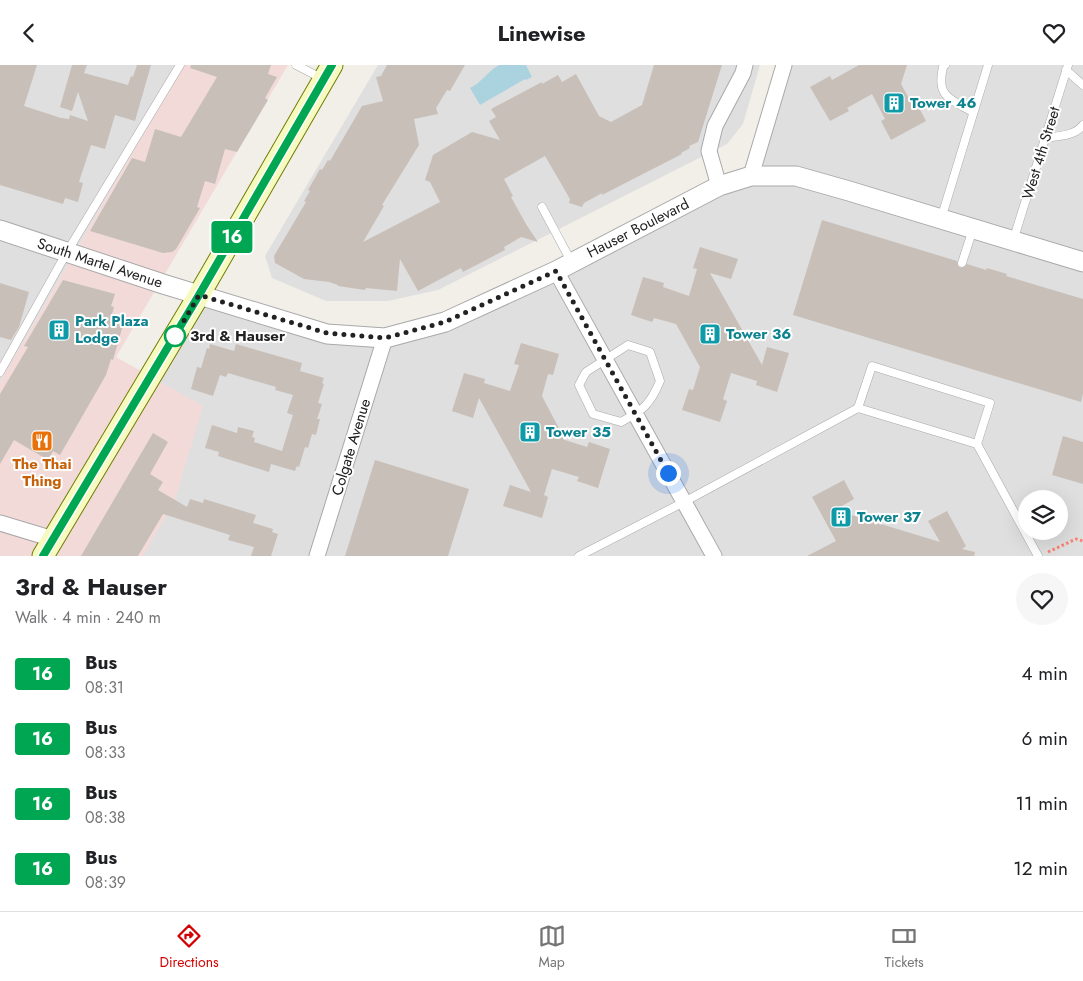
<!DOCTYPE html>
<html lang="en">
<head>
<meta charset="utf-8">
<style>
  body { margin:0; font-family:Jost,sans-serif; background:#f6f6f6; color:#202124; height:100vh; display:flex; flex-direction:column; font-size:19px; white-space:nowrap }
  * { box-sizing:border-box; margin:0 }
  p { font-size:16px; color:#757577 }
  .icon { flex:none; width:28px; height:28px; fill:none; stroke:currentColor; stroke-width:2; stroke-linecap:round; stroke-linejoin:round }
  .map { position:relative; height:491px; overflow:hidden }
  .panel { display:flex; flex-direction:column; background:#fff; flex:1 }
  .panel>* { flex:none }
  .badge { padding:0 10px; border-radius:4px; font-size:18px; line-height:32px }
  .controls { position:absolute; left:1018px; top:425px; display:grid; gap:10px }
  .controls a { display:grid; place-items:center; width:50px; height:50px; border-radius:50%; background:#fff; box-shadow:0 5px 20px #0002; font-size:25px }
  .you { position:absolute; width:25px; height:25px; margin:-12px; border:4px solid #fff; border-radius:50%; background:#1a73e8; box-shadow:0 0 0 8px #1a73e833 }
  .map>.badge { position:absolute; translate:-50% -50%; box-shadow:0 0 0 2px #fff }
  .round { display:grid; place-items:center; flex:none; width:52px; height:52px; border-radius:26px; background:#f6f6f6 }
  .head { display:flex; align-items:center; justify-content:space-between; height:85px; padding:0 15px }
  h1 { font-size:24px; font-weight:700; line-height:38px }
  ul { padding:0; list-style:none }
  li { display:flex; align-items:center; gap:15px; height:65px; padding:0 15px }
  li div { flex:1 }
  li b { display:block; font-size:19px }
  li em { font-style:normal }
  li .badge { min-width:55px; font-weight:700; text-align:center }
  header { display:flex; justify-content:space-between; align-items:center; height:65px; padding:0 15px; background:#fff; font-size:22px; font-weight:700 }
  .menu { display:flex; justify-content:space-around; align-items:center; height:70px; border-top:1px solid #e0e0e0; background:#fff; font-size:14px; color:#757577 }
  .menu a { display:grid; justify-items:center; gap:2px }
  .menu .on { color:#d40000 }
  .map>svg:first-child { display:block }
</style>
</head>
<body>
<header><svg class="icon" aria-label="back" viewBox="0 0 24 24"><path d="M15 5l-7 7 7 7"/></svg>Linewise<svg class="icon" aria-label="heart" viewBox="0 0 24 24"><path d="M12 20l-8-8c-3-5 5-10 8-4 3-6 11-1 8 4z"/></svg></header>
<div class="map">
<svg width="1083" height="491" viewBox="0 0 1083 491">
  <rect width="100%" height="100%" fill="#f2efe9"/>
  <g fill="#e0dfdf" fill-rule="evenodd">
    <path d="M0 0H183L0 317Z"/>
    <path d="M378 0H760L743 59 727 79 438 225 388 236H326L272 213 265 191Z"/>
    <path d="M784 0H1083V491H43L199 230 327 269 385 273 445 257 750 111ZM1026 434H1059V466H1026Z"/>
  </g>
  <path fill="#f2dad9" d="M183 0H288L116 292 203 341 174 438 143 491H0V317Z"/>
  <path fill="#aad3df" d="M499 0H526L532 12 526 15 525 14 480 40 470 23C481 18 488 6 499 0Z"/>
  <g fill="#c7bfb8">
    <path d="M0 0H37L24 41 61 53 69 54 70 50 88 56 78 27 72 46 60 42 72 0H87L84 8 128 20 131 11 133 12 137 0H151L135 56 115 50 105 84 91 80 79 117 83 118 78 137 65 133 63 139 0 120Z"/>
    <path d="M191 0H271L268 9 277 12 265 33 268 35 237 87 225 84 215 119 205 116 197 142 200 143 176 184 172 187 163 188 90 166 132 93 145 97 155 64 181 72 217 12 190 3Z"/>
    <path d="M387 0H465L450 26 447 25 436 43 438 49 414 54 419 80 382 140 384 141 363 177 440 137 430 117 425 115 433 90 472 67 500 75 489 56 496 52 491 44 542 17V19L558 10 562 17 576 9 599 51 611 57 642 40 654 0H722L698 77 689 81 690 83 681 88 682 89 602 130V128L584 138 582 142 569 138 570 134 545 91 504 114 513 131 511 132 526 159 538 177 521 172 504 182 505 185 463 207 461 203 418 226 400 194 397 226 366 223 365 225 338 221V220L329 217 304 214 275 198 274 191 306 137 304 136 310 126 308 125 320 104 322 105 328 95 330 96 362 41 383 36 376 12 381 11Z"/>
    <path d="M859 0H907L901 19 912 39 916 37 926 56 891 75 881 56 885 54 872 29 847 43 849 46 830 56 810 22 830 11 832 15Z"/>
    <path d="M822 155 957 196 958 201 961 203 965 202 967 199 986 205 987 203 1007 209 1006 211 1083 234V329L1081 337 793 250Z"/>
    <path d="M700 182 738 194 731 214 710 208 762 300 767 282 789 288 777 327 756 320 757 316 731 308 723 334 727 336 720 357 682 345 689 324 693 325 700 302 676 259 654 253 652 257 631 250 643 212 664 218 663 222 689 231 697 204 693 203Z"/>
    <path d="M63 215 115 229 111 241 114 242 110 256 123 260 113 295 111 294 106 310 60 390 53 386 48 395 14 375 0 399V329L28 282 24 281Z"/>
    <path d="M0 218 29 227 19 262 11 275 0 272Z"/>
    <path d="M521 278 559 289 553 310 548 309 542 331 565 375 587 382 589 377 610 384 598 423 577 416 579 412 552 404 544 430 548 432 542 453 503 441 510 420 531 427 479 333 473 353 452 346 464 308 485 314 484 318 510 326 519 300 514 299Z"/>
    <path d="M210 279 234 286 236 279 302 298 300 306 324 313 322 318 324 319 318 338 322 339 317 354H320L316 370 312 369 308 383 305 382 299 402 297 401 295 406 271 399 269 407 218 391 219 387 205 383 212 360 237 368 238 362 254 366 252 372 255 373 254 377 282 386 293 350 287 348 293 330 275 325 276 322 228 308 226 312 220 310 213 331 191 324 197 302 201 303 207 283 209 284Z"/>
    <path d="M153 368 168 377 150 409 163 417 158 425 187 442 190 434 203 438 204 434 256 450 253 458 273 464 272 467 278 469 271 491H251L254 482 228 475 230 470 163 449 138 491H81Z"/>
    <path d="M1063 371 1083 377V419L1052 410Z"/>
    <path d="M375 395 469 424 448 491H345Z"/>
    <path d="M844 415 854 434 835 445 940 477 928 456 947 446 966 481 962 484 975 487 974 491H807L836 476 812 432Z"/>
  </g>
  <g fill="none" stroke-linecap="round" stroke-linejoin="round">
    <g stroke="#a9a9a9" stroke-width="9">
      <g id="service">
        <path d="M296 0 323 14"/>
        <path d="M945 0 943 2C936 32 950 34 973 47"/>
        <path d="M1066 5 1083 20"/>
        <path d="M1045 73C1058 71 1075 71 1083 60"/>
        <path d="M542 142 572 198"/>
        <path d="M941 154 988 0"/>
        <path d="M1013 176 1068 0"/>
        <path d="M962 198 973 164"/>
        <path d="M628 280 650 287 660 316C650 340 643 345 621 357L593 349 579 320 586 307Z"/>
        <path d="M0 307 67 187 180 0"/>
        <path d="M858 343 872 301 990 338 977 379"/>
        <path d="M579 491 684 437 858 343 977 379 1038 491"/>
      </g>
    </g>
    <g stroke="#a9a9a9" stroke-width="17">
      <g id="minor">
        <path d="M751 111 784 0"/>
        <path d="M719 121 709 86 715 61 743 8 745 0"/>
        <path d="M556 206 714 491"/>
        <path d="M0 458 53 474"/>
        <path d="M317 491 385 273"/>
      </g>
    </g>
    <g stroke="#a9a9a9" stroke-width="21">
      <path id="tertiary" d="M0 165 163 219 327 269 385 273 445 257 556 206 719 121 751 111H796L849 126 1083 197"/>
    </g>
    <g stroke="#707d05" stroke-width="23">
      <path id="secondary" d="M43 491 199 230 332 0"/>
    </g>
    <path stroke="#fa8072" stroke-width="3" stroke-dasharray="2.5 2.5" stroke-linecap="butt" d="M1048 487 1076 474 1083 476"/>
    <use href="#service" stroke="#fff" stroke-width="8"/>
    <use href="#minor" stroke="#fff" stroke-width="15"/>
    <use href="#tertiary" stroke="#fff" stroke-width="19"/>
    <use href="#secondary" stroke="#f7fabf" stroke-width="21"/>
  </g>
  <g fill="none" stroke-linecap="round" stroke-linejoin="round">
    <g stroke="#fff" stroke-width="11">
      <path id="line" d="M43 491 199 230 332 0"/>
    </g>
    <use href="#line" stroke="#00a651" stroke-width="8"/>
    <path stroke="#222" stroke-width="5" stroke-dasharray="0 9" d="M175 271 199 230 327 268 385 273 445 257 556 206 668 408"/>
  </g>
  <defs>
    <g id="building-square" transform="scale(1.125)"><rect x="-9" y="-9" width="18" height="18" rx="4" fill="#0f9aa8" stroke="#fff"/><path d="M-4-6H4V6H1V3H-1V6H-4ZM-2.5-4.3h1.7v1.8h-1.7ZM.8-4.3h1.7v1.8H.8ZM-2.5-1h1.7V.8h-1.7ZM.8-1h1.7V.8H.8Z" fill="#fff"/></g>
    <g id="restaurant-square" transform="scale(1.125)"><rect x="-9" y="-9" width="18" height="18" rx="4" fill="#e8710a" stroke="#fff"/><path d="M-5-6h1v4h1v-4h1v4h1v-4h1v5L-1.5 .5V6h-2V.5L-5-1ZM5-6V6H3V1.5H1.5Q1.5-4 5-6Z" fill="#fff"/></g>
  </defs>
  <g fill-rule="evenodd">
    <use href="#building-square" x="894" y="38"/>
    <use href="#building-square" x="59" y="265"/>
    <use href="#building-square" x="710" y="269"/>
    <use href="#building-square" x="530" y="367"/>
    <use href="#restaurant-square" x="42" y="376"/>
    <use href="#building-square" x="841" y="452"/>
  </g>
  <circle fill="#fff" stroke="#00a651" stroke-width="2.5" cx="175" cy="271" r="10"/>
  <g text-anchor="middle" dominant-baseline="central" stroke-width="4" stroke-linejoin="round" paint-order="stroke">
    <g font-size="15" font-weight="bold" fill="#0d838f" stroke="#fff" text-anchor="start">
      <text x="910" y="38">Tower 46</text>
      <text x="75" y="256">Park Plaza<tspan x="75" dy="17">Lodge</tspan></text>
      <text x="726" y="269">Tower 36</text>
      <text x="546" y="367">Tower 35</text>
      <text x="857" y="452">Tower 37</text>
    </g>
    <g font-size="15" fill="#222" stroke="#fff">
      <text transform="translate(1041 88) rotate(-73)">West 4th Street</text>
      <text transform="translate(638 163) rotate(-27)">Hauser Boulevard</text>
      <text transform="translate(100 198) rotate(18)">South Martel Avenue</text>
      <text transform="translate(351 382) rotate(-73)">Colgate Avenue</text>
    </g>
    <g font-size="15" font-weight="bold" fill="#222" stroke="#fff" text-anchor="start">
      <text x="190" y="271">3rd &amp; Hauser</text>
    </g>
    <g font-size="15" font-weight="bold" fill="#c56008" stroke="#fff">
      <text x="42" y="399">The Thai<tspan x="42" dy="17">Thing</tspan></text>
    </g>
  </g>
</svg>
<div class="controls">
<a><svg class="icon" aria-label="layers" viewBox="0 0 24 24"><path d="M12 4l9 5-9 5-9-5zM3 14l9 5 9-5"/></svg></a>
</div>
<div class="you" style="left:668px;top:408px"></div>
<b class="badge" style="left:232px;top:172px;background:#00a651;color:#fff">16</b>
</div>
<section class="panel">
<div class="head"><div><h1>3rd &amp; Hauser</h1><p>Walk · 4 min · 240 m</p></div><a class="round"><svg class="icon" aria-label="heart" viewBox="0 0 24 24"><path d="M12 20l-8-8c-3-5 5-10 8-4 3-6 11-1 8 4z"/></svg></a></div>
<ul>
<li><span class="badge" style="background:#00a651;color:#fff">16</span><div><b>Bus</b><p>08:31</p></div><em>4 min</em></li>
<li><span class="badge" style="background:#00a651;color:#fff">16</span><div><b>Bus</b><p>08:33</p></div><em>6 min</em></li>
<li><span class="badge" style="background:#00a651;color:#fff">16</span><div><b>Bus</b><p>08:38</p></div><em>11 min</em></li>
<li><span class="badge" style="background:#00a651;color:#fff">16</span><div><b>Bus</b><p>08:39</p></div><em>12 min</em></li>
</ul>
</section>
<nav class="menu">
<a class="on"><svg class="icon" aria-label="directions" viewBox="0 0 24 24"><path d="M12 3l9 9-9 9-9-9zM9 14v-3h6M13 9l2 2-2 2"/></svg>Directions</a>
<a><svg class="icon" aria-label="map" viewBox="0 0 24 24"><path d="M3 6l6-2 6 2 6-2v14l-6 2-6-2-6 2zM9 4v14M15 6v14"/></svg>Map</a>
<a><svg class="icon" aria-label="tickets" viewBox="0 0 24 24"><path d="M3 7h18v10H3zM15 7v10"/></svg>Tickets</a>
</nav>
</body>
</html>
